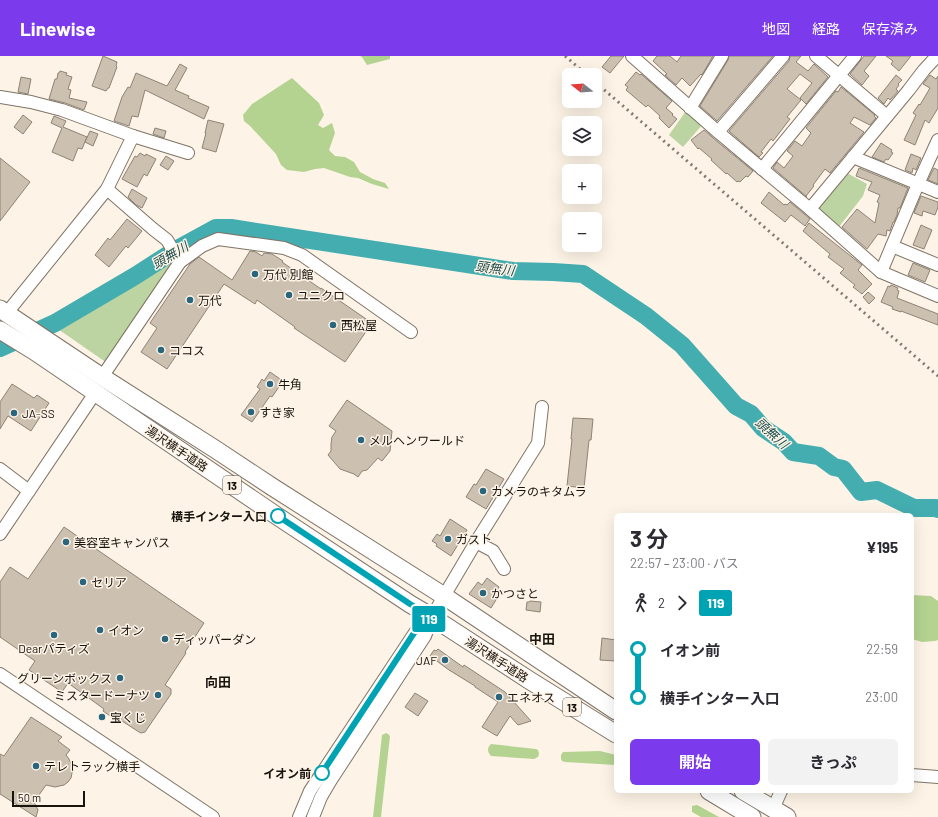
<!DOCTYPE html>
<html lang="ja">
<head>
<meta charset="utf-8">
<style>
  body { margin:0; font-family:Barlow,"Noto Sans JP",sans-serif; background:#f2f2f3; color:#2b2b33; height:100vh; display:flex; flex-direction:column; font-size:15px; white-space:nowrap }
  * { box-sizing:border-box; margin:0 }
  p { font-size:13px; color:#7c7c81 }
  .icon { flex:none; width:22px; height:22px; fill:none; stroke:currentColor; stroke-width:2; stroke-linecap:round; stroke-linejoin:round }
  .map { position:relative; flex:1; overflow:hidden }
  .side { position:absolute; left:614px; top:457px; width:300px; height:280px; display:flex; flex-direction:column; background:#fff; border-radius:6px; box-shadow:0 4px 16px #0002 }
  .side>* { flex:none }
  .badge { padding:0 8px; border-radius:3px; font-size:14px; line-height:26px }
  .needle { width:26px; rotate:287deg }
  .fabs { position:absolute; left:562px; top:12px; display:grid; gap:8px }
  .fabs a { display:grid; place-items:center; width:40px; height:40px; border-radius:6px; background:#fff; box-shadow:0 4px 16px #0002; font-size:20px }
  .scale { position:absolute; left:12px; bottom:10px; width:73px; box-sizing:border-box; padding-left:4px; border:2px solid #17130d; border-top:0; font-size:11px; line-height:14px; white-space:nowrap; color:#17130d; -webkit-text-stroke:3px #fdf3e6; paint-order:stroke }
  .map>.badge { position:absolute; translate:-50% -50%; box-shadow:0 0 0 2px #fff }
  .legs { display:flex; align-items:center; gap:6px; height:44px; padding:0 16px; font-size:13px }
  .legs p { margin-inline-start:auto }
  .overview { display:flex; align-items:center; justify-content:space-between; height:68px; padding:0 16px }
  h1 { font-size:22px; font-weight:700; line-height:30px }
  .cta { display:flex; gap:8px; margin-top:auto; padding:8px 16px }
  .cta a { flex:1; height:46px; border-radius:6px; background:#7c3aed; color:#fff; font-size:16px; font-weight:700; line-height:46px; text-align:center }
  .cta a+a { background:#f2f2f3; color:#2b2b33 }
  ul { padding:0 16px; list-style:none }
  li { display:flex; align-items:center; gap:14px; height:48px; font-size:15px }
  li i { display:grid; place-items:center; width:6px; height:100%; margin:0 5px; background:currentColor }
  li i::after { content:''; width:10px; height:10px; margin:-5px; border:3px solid; border-radius:50%; background:#fff }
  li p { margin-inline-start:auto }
  li:first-child i { background:linear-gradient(#0000 50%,currentColor 0) }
  li:last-child i { background:linear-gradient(currentColor 50%,#0000 0) }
  header { display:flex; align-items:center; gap:24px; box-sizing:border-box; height:56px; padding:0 20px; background:#7c3aed; color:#fff }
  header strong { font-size:19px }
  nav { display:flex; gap:22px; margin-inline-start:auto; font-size:14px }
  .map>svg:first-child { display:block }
</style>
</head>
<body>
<header>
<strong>Linewise</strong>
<nav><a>地図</a><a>経路</a><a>保存済み</a></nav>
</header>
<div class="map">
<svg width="938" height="761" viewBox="0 0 938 761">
  <rect width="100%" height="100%" fill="#fdf3e6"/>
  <g fill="#bbd4a1">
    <path d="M686 55 702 69 683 91 669 79Z"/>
    <path d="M847 117 867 128 863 140 838 172 820 157V149Z"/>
    <path d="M171 205 175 208 107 307 58 273Z"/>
  </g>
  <g fill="#b4d391">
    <path d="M360 0H390V3L367 9 362 1Z"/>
    <path d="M292 22 319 47 324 59 318 69 323 72 332 67 335 77 329 94 335 100 345 101 354 106 360 116 373 123 385 127 389 133 372 128 358 122 350 121 324 112 315 113 304 116 287 114 281 109 276 98 250 70 244 65 243 59 252 48Z"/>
    <path d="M912 539 931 540 938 545V584L935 585 922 586 912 583Z"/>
    <path d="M386 677 388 678 390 680 381 761H373L382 679Z"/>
    <path d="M491 688 536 693 538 694C540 699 539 701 534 703L491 700C487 695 487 692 491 688Z"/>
    <path d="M600 695 616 699V709L565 706 562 705 561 703V699L563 696Z"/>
    <path d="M697 749 699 750 719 761H701L692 756V750Z"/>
  </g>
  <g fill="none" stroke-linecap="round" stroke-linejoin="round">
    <path stroke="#44adb0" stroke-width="18" d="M0 292 55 267 135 220 174 195 216 172H231L513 215 553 216 583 218 646 260 682 289 736 350 751 358 763 372 784 386 793 396 819 400 834 411 843 413 861 436 877 434 914 452H936L938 453"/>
  </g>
  <g fill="#ccc0b1" stroke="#8e8374">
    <path d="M103 0 117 6 116 10 117 11 109 32H108L106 35 92 30Z"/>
    <path d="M611 0H624L610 17 602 11Z"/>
    <path d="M657 0H670L677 6 681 0H713L702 19 701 18 690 30 682 22 676 29 665 19 667 18 653 5Z"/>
    <path d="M729 0H773L717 65 700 50 728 4Z"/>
    <path d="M790 0H801L796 6 808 15 814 8 828 21 806 48 800 42 812 27 800 18 787 33 801 44 787 61 790 63 773 85 771 83 761 96 763 97 759 101 729 75 789 5Z"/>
    <path d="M864 0H876L864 15 869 20 862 29 850 18Z"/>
    <path d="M886 0H911L899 15 891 8 893 5Z"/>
    <path d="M180 8 187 12 175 34 189 40 188 42 209 51 204 63 145 34 138 61 132 60 129 70 114 65 122 41 128 31 130 32 136 17 167 30Z"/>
    <path d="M60 15 67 17 66 19 72 21 68 33 71 34 69 42 87 46 84 54 65 47 49 43 55 23H57L58 17H59Z"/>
    <path d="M636 16 640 19 641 18 672 45 666 52 673 58 672 59 677 63 669 72 659 62 660 60 648 49 646 51 626 34 628 31 625 29Z"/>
    <path d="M896 19 902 24 898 28 899 29 896 33 898 35 890 44 888 42 884 48 878 42Z"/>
    <path d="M930 19 936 23 938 20V52L929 67 925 64 915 89 904 84 916 59 913 57 919 48 920 49 930 32 923 28Z"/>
    <path d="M21 21 31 23 28 38 18 36Z"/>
    <path d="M841 31 875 59 874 60 876 62 870 69 854 61 850 67 864 76 830 117 825 113 813 129 814 130 806 140 807 141 773 112 777 106 784 112 793 100 787 95 795 85 802 90 811 77 806 72 836 35 838 36Z"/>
    <path d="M23 59 32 66 23 78 14 71Z"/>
    <path d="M54 60 66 65 63 71 87 81 82 93 78 92 73 105 52 96 62 72 51 67Z"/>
    <path d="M208 64 224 68 216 96 202 92 206 77H205Z"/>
    <path d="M155 72 166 75 164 82 153 78Z"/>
    <path d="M704 74 719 87 724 91 753 115 748 121 746 120 740 126 738 125 737 126 727 117 726 118 711 104 712 103 699 92 698 93 691 84Z"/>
    <path d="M90 75 98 78 93 90 85 86Z"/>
    <path d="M881 87 892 94 891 96 893 97 888 104 886 103 884 106 872 101Z"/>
    <path d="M140 97 145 100 146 98 156 103 147 120 144 118 137 131 122 123 135 100 137 101Z"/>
    <path d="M911 98 921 102 916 114 913 112 912 117 905 114Z"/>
    <path d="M166 100 174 105 168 114 160 109Z"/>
    <path d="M0 102 30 126 0 165Z"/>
    <path d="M859 112 908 132 900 152H898L897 159 894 166H893L890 175 887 174 886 180 878 178 867 193 842 171 857 153 875 167 879 147 877 146 880 139 868 134 872 126 856 120Z"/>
    <path d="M934 112 938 114V128L928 124Z"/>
    <path d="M132 133 147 142 142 152 136 149 128 141Z"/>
    <path d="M769 136 784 149 785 148 787 149 790 146 810 163 805 170 791 159 785 166 761 147Z"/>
    <path d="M921 140 938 146V151L935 159 923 155 922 160 914 157Z"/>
    <path d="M127 163 142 175 128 192 126 190 109 211 95 199 108 182 110 184Z"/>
    <path d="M809 167 862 209 858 214 872 228 862 238 853 231 855 229 840 217 844 213 828 201 830 198 803 175Z"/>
    <path d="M921 169 932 174 924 193 913 189Z"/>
    <path d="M250 195 256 196 262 200 264 197 272 198 283 205 282 206 321 233V232L372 267 345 306 294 272 295 271 257 244 255 248 224 228 167 313 141 296 157 272 150 267 190 208 199 201 232 224Z"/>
    <path d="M913 207 930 214 925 226 908 219Z"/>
    <path d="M891 229 898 232 897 234 899 235 897 242 938 258V269L901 255V256L892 253 893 251 881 246 888 230 890 231Z"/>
    <path d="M868 236 875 242 869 248 863 241Z"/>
    <path d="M270 316 283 325 272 341 270 340 252 366 241 359 260 333 257 331 262 323 264 325Z"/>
    <path d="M12 328 34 342 37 339 49 347 31 375 8 360 0 373V346Z"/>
    <path d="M347 344 392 375 390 395 382 405 378 402 367 414 362 415 358 421 354 418 340 413 328 399 331 395V388L332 381 336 375 329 370Z"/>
    <path d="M573 362 593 363 591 384H589L584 432 567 430 572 383H571Z"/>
    <path d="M486 413 504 423 486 453 466 441 474 428 476 429Z"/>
    <path d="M450 463 467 474 451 500 436 490 437 488 432 485 437 478 440 480Z"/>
    <path d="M64 471 204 567 185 596 186 597 165 629 171 633V638L145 676 141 677 139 676 122 665 120 667 103 655 104 653 68 627 62 636 29 614 35 605 0 581V526L10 511 28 523Z"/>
    <path d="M487 522 499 531 495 537 499 539 491 552 469 538 478 526 482 529Z"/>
    <path d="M530 545 541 546 540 556 526 554 527 546H529Z"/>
    <path d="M602 582 616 584V605L600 604Z"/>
    <path d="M438 593 463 611 464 609 505 636 531 665 518 669 510 660 497 680 482 671 498 646 475 631V630L449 614 430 600 434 594 436 595Z"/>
    <path d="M415 637 428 645 418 660 405 651Z"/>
    <path d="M31 661 62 681 58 685 70 694 66 699 69 703 73 712 71 722 68 726 64 729 55 731 46 729 34 746 38 754 36 761 0 738V698L4 700Z"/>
  </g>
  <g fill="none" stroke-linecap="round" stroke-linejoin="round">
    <g stroke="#7f7466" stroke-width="14">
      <g id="minor">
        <path d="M632 0 718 76 810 153 881 216 938 240"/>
        <path d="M816 0 887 60"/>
        <path d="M0 41 31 46 62 54 133 80 188 97"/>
        <path d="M690 52 722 0"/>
        <path d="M718 76 783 0"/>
        <path d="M853 101 938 136"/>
        <path d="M762 113 855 0"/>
        <path d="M810 153 908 35 924 14 937 0"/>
        <path d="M892 190 938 209"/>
        <path d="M180 206 202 190 218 183 284 192 302 199 411 276"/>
        <path d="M881 216 918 128 938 84"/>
        <path d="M6 258 107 133 133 80"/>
        <path d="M102 321 180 206 167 184 153 173 107 133"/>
        <path d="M0 413 29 435"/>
        <path d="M0 478 95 337"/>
        <path d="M476 486 493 495 504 513"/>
        <path d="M0 618 213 761"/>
        <path d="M912 719 938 721"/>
        <path d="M773 753 781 735"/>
        <path d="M299 761 310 735 322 717 416 575 430 563"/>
        <path d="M313 761 321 741 331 724 425 580 432 561 444 540 476 486 538 387 542 351"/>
      </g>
    </g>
    <g stroke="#7f7466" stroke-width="19">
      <g id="highway">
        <path d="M0 253 102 321 215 393 274 432 444 540 616 655"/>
        <path d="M0 274 34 295 277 460 410 548 432 561 529 624 616 678"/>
        <path d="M709 735 752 761"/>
        <path d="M743 735 787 761"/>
      </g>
    </g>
    <use href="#minor" stroke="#fff" stroke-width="12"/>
    <use href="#highway" stroke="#fff" stroke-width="17"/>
    <g stroke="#807a70" stroke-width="3" stroke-dasharray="2 4" stroke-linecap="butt">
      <path d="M565 0 587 19"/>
      <path d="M595 26 938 320"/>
    </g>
  </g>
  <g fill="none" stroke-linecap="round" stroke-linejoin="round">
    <g stroke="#fff" stroke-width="9">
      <path id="line-1" d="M278 460 410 548 432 561 416 574 322 717"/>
    </g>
    <use href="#line-1" stroke="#00a3b4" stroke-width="6"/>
  </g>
  <g fill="#29667d" stroke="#fdf3e6" stroke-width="1.5">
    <circle cx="255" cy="218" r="4"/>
    <circle cx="289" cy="239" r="4"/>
    <circle cx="190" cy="244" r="4"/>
    <circle cx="333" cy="269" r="4"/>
    <circle cx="161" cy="294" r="4"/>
    <circle cx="270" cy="328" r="4"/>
    <circle cx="251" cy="356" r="4"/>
    <circle cx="14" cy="357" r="4"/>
    <circle cx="361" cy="384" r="4"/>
    <circle cx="483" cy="435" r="4"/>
    <circle cx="448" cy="483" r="4"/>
    <circle cx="66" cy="486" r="4"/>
    <circle cx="83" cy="526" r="4"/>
    <circle cx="483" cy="537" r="4"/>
    <circle cx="100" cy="574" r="4"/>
    <circle cx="54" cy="579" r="4"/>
    <circle cx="165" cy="583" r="4"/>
    <circle cx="445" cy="604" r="4"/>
    <circle cx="120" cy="622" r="4"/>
    <circle cx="158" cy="639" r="4"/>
    <circle cx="499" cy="641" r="4"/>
    <circle cx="102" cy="661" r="4"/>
    <circle cx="36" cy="710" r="4"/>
  </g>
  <g fill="#fff" stroke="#00a3b4" stroke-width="2">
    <circle cx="278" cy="460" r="7"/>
    <circle cx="322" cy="717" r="7"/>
  </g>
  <g text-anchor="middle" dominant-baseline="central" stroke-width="3" stroke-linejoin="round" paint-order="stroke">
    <g fill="#fdf3e6" stroke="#5c564e" stroke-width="1">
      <rect x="223" y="420" width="18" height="18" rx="3"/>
      <rect x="563" y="642" width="18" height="18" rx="3"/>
    </g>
    <g font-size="11" font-weight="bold" fill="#17130d">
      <text x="232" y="429">13</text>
      <text x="572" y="651">13</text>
    </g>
    <g font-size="12" fill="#17130d" stroke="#fdf3e6" text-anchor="start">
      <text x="263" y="218">万代 別館</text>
      <text x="297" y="239">ユニクロ</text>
      <text x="198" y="244">万代</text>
      <text x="341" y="269">西松屋</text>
      <text x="169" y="294">ココス</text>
      <text x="278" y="328">牛角</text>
      <text x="259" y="356">すき家</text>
      <text x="22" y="357">JA-SS</text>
      <text x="369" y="384">メルヘンワールド</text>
      <text x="491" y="435">カメラのキタムラ</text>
      <text x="456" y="483">ガスト</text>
      <text x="74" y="486">美容室キャンパス</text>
      <text x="91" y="526">セリア</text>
      <text x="491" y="537">かつさと</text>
      <text x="108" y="574">イオン</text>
      <text x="173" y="583">ディッパーダン</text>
      <text x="54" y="592" text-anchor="middle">Dearパティズ</text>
      <text x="437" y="604" text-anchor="end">JAF</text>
      <text x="112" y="622" text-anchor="end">グリーンボックス</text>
      <text x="150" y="639" text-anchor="end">ミスタードーナツ</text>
      <text x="507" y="641">エネオス</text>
      <text x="110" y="661">宝くじ</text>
      <text x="44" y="710">テレトラック横手</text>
    </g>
    <g font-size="12" fill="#17130d" stroke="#fdf3e6">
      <text transform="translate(177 392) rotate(34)">湯沢横手道路</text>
      <text transform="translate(497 603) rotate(33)">湯沢横手道路</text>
    </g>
    <g font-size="12" font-weight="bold" fill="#17130d" stroke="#fdf3e6" text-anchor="end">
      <text x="267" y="460">横手インター入口</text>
      <text x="311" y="717">イオン前</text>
    </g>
    <g font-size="13" font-style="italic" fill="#1c4b4c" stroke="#fdf3e6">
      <text transform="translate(170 199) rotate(-31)">頭無川</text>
      <text transform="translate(495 212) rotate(7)">頭無川</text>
      <text transform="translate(772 377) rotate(42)">頭無川</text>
    </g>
    <g font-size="13" font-weight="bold" fill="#17130d" stroke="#fdf3e6">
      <text x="542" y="583">中田</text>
      <text x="218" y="626">向田</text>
    </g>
  </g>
</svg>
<div class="fabs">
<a><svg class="needle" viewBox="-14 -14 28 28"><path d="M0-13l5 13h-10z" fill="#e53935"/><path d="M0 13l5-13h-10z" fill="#7c7c81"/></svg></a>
<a><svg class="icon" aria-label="layers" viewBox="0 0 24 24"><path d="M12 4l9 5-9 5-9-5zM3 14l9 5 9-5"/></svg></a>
<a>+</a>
<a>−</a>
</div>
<div class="scale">50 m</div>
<b class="badge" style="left:429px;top:563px;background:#00a3b4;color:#fff">119</b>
<section class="side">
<div class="overview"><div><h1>3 分</h1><p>22:57 – 23:00 · バス</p></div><b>¥195</b></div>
<div class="legs"><svg class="icon" aria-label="walk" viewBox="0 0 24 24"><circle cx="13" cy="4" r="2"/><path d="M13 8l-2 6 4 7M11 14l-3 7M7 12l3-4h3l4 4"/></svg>2<svg class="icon" aria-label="forward" viewBox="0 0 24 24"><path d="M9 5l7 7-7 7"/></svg><b class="badge" style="background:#00a3b4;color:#fff">119</b></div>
<ul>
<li><i style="color:#00a3b4"></i><b>イオン前</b><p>22:59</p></li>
<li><i style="color:#00a3b4"></i><b>横手インター入口</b><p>23:00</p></li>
</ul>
<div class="cta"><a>開始</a><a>きっぷ</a></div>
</section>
</div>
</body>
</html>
